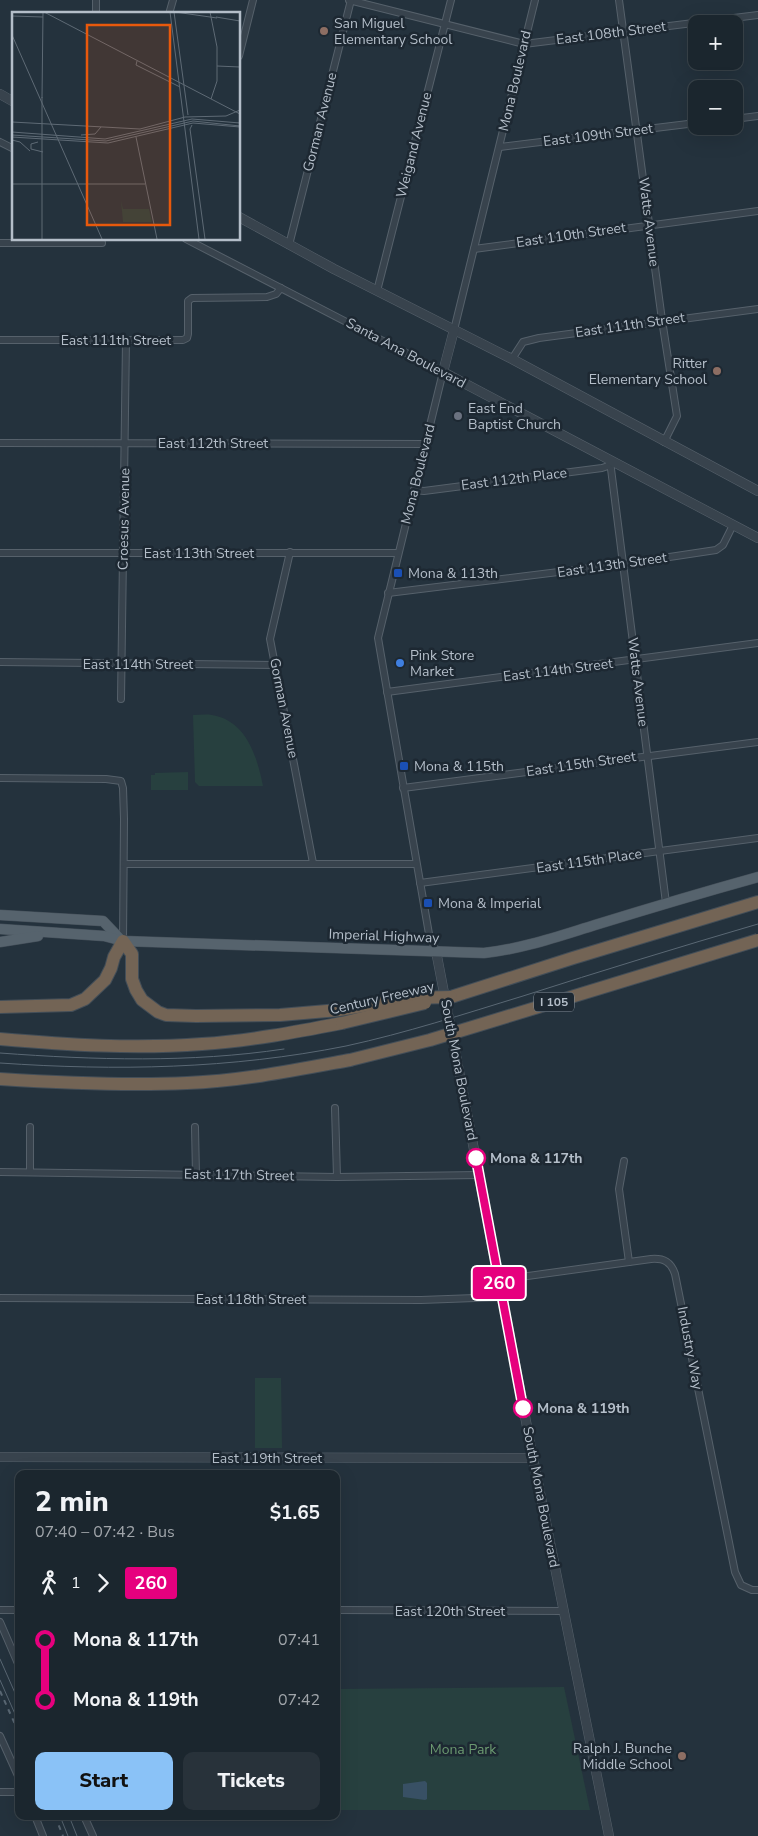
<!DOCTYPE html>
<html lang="en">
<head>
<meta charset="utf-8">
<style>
  body { margin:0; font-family:"Nunito Sans",sans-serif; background:#28323a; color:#f1f3f6; height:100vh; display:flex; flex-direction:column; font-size:19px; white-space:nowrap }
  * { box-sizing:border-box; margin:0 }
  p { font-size:16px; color:#a0a5aa }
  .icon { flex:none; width:28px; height:28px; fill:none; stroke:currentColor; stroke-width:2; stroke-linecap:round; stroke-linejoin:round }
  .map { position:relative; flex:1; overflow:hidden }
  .drawer { position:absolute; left:15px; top:1470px; width:325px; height:350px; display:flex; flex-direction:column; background:#1b262e; border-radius:10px; box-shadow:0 5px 20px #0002,0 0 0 1px #39434a }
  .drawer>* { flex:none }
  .badge { padding:0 10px; border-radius:4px; font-size:18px; line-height:32px }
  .buttons { position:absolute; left:688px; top:15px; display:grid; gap:10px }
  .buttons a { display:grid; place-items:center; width:55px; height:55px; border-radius:10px; background:#1b262e; box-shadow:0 5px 20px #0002,0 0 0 1px #39434a; font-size:25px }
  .map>.badge { position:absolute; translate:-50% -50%; box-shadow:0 0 0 2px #fff }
  .legs { display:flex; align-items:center; gap:8px; height:55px; padding:0 20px; font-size:16px }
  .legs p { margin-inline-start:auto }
  .head { display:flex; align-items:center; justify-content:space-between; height:85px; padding:0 20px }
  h1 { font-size:28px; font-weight:800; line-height:38px }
  .button { display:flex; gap:10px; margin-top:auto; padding:10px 20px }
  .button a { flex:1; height:58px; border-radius:10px; background:#8ac2f7; color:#111; font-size:20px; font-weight:800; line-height:58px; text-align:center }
  .button a+a { background:#28323a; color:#f1f3f6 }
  ul { padding:0 20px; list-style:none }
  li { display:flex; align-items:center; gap:18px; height:60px; font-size:19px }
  li i { display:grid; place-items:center; width:8px; height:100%; margin:0 6px; background:currentColor }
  li i::after { content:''; width:12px; height:12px; margin:-6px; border:4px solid; border-radius:50%; background:#1b262e }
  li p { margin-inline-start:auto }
  li:first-child i { background:linear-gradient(#0000 50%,currentColor 0) }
  li:last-child i { background:linear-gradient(currentColor 50%,#0000 0) }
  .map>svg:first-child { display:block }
</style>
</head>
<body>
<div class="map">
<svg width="758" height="1836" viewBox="0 0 758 1836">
  <rect width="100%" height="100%" fill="#24323d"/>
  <g fill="#27403f">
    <path d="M193 715C199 715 206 714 212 715 247 721 257 757 263 786H199L195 782Z"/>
    <path d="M188 772V790H151V775H155V773Z"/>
    <path d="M255 1378H281L282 1448H255Z"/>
    <path d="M564 1687 590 1810H336V1689Z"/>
  </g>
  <path fill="#385064" d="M425 1781 427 1783V1799L425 1800 403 1797V1784Z"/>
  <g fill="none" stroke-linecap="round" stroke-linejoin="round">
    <g stroke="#56616b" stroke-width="8">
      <g id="minor">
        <path d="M96 0V14"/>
        <path d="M349 0 524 44 758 15"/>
        <path d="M619 0 662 320 677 416 664 442"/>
        <path d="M169 14 173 0"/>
        <path d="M239 56 253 0"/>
        <path d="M734 119 758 116"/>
        <path d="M0 142 14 149"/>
        <path d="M500 147 696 123"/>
        <path d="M186 239 443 372 378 638 429 934 436 951"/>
        <path d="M0 243H102"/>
        <path d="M289 245 351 0"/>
        <path d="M474 249 758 211"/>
        <path d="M377 291 451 0"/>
        <path d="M454 330 535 0"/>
        <path d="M0 340H183L187 338 188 334V301L192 298 267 297 276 294 281 288"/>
        <path d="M512 359 523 342 539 338 758 309"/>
        <path d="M0 443 426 444"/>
        <path d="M610 461 666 903"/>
        <path d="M414 490 424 491 602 468 608 466 610 461"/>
        <path d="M290 552 270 639 313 863"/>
        <path d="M0 553H398"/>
        <path d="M388 593 623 564 716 550 723 545 733 525"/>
        <path d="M0 662 276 665"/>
        <path d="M387 692 758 643"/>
        <path d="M121 699 126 340"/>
        <path d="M0 778 106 779 121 781 123 788 124 819 123 941"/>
        <path d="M403 788 758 742"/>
        <path d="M124 864H416"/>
        <path d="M420 883 758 838"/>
        <path d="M335 1108 337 1177"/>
        <path d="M30 1127V1172"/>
        <path d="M195 1127 196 1175"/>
        <path d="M624 1161 619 1189 629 1262"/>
        <path d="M0 1172 337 1177 479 1175"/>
        <path d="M499 1280 651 1259C664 1258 671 1262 675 1274L735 1572 741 1585 752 1590H758"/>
        <path d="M0 1298 421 1300 502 1297"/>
        <path d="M0 1610H19"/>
        <path d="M336 1610 563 1611"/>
        <path d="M0 1622 19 1666"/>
        <path d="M0 1736 19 1778"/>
        <path d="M0 1792H19"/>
        <path d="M35 1816 43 1836"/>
        <path d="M84 1816 93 1836"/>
      </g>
    </g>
    <g stroke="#56616b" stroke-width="10">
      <g id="tertiary">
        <path d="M0 94 14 102"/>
        <path d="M239 217 334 269 512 359 758 491"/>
        <path d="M454 330 443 372 758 538"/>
        <path d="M436 951 533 1458 609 1836"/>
        <path d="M0 1457 533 1458"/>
      </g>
    </g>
    <g stroke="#444f59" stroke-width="11">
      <g id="primary">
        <path d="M0 915 103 921 122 941"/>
        <path d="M0 929 104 936 123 941 484 953C522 949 559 936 595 925 650 908 704 892 758 877"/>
        <path d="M0 942 38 936"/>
      </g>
    </g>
    <g stroke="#434e58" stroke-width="14">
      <g id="motorway">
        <path d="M451 997 573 958 758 902"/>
        <path d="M0 1007 71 1005 85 999 105 980 111 968 114 957 123 941 132 954V979L136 990 142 1000 158 1012 166 1015 196 1016 280 1015 339 1010"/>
        <path d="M0 1039C68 1045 135 1049 202 1044 249 1041 296 1032 342 1023"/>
        <path d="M0 1079C62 1083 125 1086 187 1083 242 1081 296 1070 350 1060"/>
      </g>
    </g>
    <use href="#minor" stroke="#38434d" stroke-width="6"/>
    <use href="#tertiary" stroke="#38434d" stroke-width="9"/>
    <use href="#primary" stroke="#56636d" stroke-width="10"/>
    <use href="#motorway" stroke="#736455" stroke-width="12"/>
    <g stroke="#5a6874" stroke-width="1">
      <path d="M0 1053C95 1060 190 1063 284 1049"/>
      <path d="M0 1063C116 1071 231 1069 346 1046 406 1033 464 1014 523 996 601 971 679 947 758 924"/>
      <path d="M0 1659 19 1702"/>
      <path d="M0 1680 19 1723"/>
      <path d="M60 1816 68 1836"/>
      <path d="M69 1816 77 1836"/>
    </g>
    <g stroke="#5a6874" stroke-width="2" stroke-dasharray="5 5" stroke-linecap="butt">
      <path d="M0 1691 19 1733"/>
      <path d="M55 1816 63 1836"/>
    </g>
    <g stroke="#434e58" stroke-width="14" stroke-linecap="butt">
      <g id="motorway-bridge">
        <path d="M339 1010 409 998 451 997"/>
        <path d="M342 1023 425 1003"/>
        <path d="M350 1060 430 1040 758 940"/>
      </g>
    </g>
    <use href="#motorway-bridge" stroke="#736455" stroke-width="12"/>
  </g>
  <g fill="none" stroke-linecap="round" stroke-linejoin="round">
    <g stroke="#fff" stroke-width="11">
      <path id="line-1" d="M476 1158 523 1408"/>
    </g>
    <use href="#line-1" stroke="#e6007e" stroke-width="8"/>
  </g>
  <g fill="#8d6e63" stroke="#1d2832" stroke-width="2">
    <circle cx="324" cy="31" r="5"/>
    <circle cx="717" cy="371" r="5"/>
    <circle cx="682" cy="1756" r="5"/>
  </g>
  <circle fill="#6b7280" stroke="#1d2832" stroke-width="2" cx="458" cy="416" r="5"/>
  <g fill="#1a4fb4" stroke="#1d2832" stroke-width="2">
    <rect x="393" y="568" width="10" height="10" rx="2.5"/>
    <rect x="399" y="761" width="10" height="10" rx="2.5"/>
    <rect x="423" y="898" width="10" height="10" rx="2.5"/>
  </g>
  <circle fill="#3f7fe0" stroke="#1d2832" stroke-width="2" cx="400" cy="663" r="5"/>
  <g fill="#fff" stroke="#e6007e" stroke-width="2.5">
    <circle cx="476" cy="1158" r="9"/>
    <circle cx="523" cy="1408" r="9"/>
  </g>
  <g text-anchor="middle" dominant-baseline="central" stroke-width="5" stroke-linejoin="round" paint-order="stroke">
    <rect fill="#1d2832" stroke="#87919c" stroke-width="1" x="534" y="992.5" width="40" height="19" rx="4"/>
    <g font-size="12" font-weight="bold" fill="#b4bec9">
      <text x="554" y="1002">I 105</text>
    </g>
    <g font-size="14" fill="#b4bec9" stroke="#1d2832" text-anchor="start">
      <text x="334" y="23">San Miguel<tspan x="334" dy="16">Elementary School</tspan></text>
      <text x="707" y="363" text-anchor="end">Ritter<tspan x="707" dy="16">Elementary School</tspan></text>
      <text x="468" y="408">East End<tspan x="468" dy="16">Baptist Church</tspan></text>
      <text x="408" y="573">Mona &amp; 113th</text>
      <text x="410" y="655">Pink Store<tspan x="410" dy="16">Market</tspan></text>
      <text x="414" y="766">Mona &amp; 115th</text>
      <text x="438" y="903">Mona &amp; Imperial</text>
      <text x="672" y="1748" text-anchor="end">Ralph J. Bunche<tspan x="672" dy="16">Middle School</tspan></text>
    </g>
    <g font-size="14" fill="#b4bec9" stroke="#1d2832">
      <text transform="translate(611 33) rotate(-7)">East 108th Street</text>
      <text transform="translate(515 81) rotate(-77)">Mona Boulevard</text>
      <text transform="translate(320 122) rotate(-76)">Gorman Avenue</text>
      <text transform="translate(598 135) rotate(-7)">East 109th Street</text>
      <text transform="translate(414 145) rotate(-76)">Weigand Avenue</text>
      <text transform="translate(649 222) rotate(83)">Watts Avenue</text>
      <text transform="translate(571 235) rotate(-8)">East 110th Street</text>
      <text transform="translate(630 325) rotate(-8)">East 111th Street</text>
      <text x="116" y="340">East 111th Street</text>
      <text transform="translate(406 353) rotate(28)">Santa Ana Boulevard</text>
      <text x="213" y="443">East 112th Street</text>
      <text transform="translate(418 474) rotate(-76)">Mona Boulevard</text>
      <text transform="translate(514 479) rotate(-7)">East 112th Place</text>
      <text transform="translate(124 519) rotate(-89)">Croesus Avenue</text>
      <text x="199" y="553">East 113th Street</text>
      <text transform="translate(612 565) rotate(-8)">East 113th Street</text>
      <text x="138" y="664">East 114th Street</text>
      <text transform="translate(558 670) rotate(-7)">East 114th Street</text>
      <text transform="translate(638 682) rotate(83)">Watts Avenue</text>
      <text transform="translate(284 708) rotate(79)">Gorman Avenue</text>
      <text transform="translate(581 764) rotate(-8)">East 115th Street</text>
      <text transform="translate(589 861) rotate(-8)">East 115th Place</text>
      <text transform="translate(384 936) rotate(2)">Imperial Highway</text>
      <text transform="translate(382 998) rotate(-13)">Century Freeway</text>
      <text transform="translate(459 1070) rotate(79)">South Mona Boulevard</text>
      <text transform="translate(239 1175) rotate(1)">East 117th Street</text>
      <text x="251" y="1299">East 118th Street</text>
      <text transform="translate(690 1348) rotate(79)">Industry Way</text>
      <text x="267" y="1458">East 119th Street</text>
      <text transform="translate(541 1497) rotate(79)">South Mona Boulevard</text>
      <text x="450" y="1611">East 120th Street</text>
    </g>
    <g font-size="14" font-weight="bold" fill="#b4bec9" stroke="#1d2832" text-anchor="start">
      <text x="490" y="1158">Mona &amp; 117th</text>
      <text x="537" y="1408">Mona &amp; 119th</text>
    </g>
    <g font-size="14" fill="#6b9970" stroke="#1d2832">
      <text x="463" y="1749">Mona Park</text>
    </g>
  </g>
  <g transform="translate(12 12)">
    <rect width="228" height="228" fill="#24323d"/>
    <path d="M109 189 111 197H137L140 210H111Z" fill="#27403f"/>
    <path fill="none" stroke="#5e6a75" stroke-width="1" d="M32 0 228 102M158 0 187 227M162 0 176 103M163 0 205 6M198 0 205 35V69L199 87M0 4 31 5M204 5 228 9M0 23 90 227M125 49 124 53 168 75M205 54 228 55M30 86 31 0M0 110 128 117 173 105 214 104 228 98M180 113 178 117 193 227M0 120 93 127 180 107 228 111M0 123 94 129 181 109 228 114M69 123 83 122 89 115M0 125 96 131 181 111 228 115M124 125 145 227M0 128 8 130 18 139M26 130 19 132V137L31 140M0 172H133M30 227V85"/>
    <path fill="#e8590c" fill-opacity="0.15" stroke="#e8590c" stroke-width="2.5" d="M75 13H158V213H75Z"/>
    <rect width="228" height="228" fill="none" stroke="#b4bec9" stroke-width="2.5"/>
  </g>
</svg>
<div class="buttons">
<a>+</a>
<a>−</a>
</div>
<b class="badge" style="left:499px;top:1283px;background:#e6007e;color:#fff">260</b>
<section class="drawer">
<div class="head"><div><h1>2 min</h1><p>07:40 – 07:42 · Bus</p></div><b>$1.65</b></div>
<div class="legs"><svg class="icon" aria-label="walk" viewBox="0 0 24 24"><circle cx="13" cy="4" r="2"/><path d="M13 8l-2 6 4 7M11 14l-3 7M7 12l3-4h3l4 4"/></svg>1<svg class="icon" aria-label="forward" viewBox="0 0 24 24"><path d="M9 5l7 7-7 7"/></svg><b class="badge" style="background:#e6007e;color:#fff">260</b></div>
<ul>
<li><i style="color:#e6007e"></i><b>Mona &amp; 117th</b><p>07:41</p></li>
<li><i style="color:#e6007e"></i><b>Mona &amp; 119th</b><p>07:42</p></li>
</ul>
<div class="button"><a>Start</a><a>Tickets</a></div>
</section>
</div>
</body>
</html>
